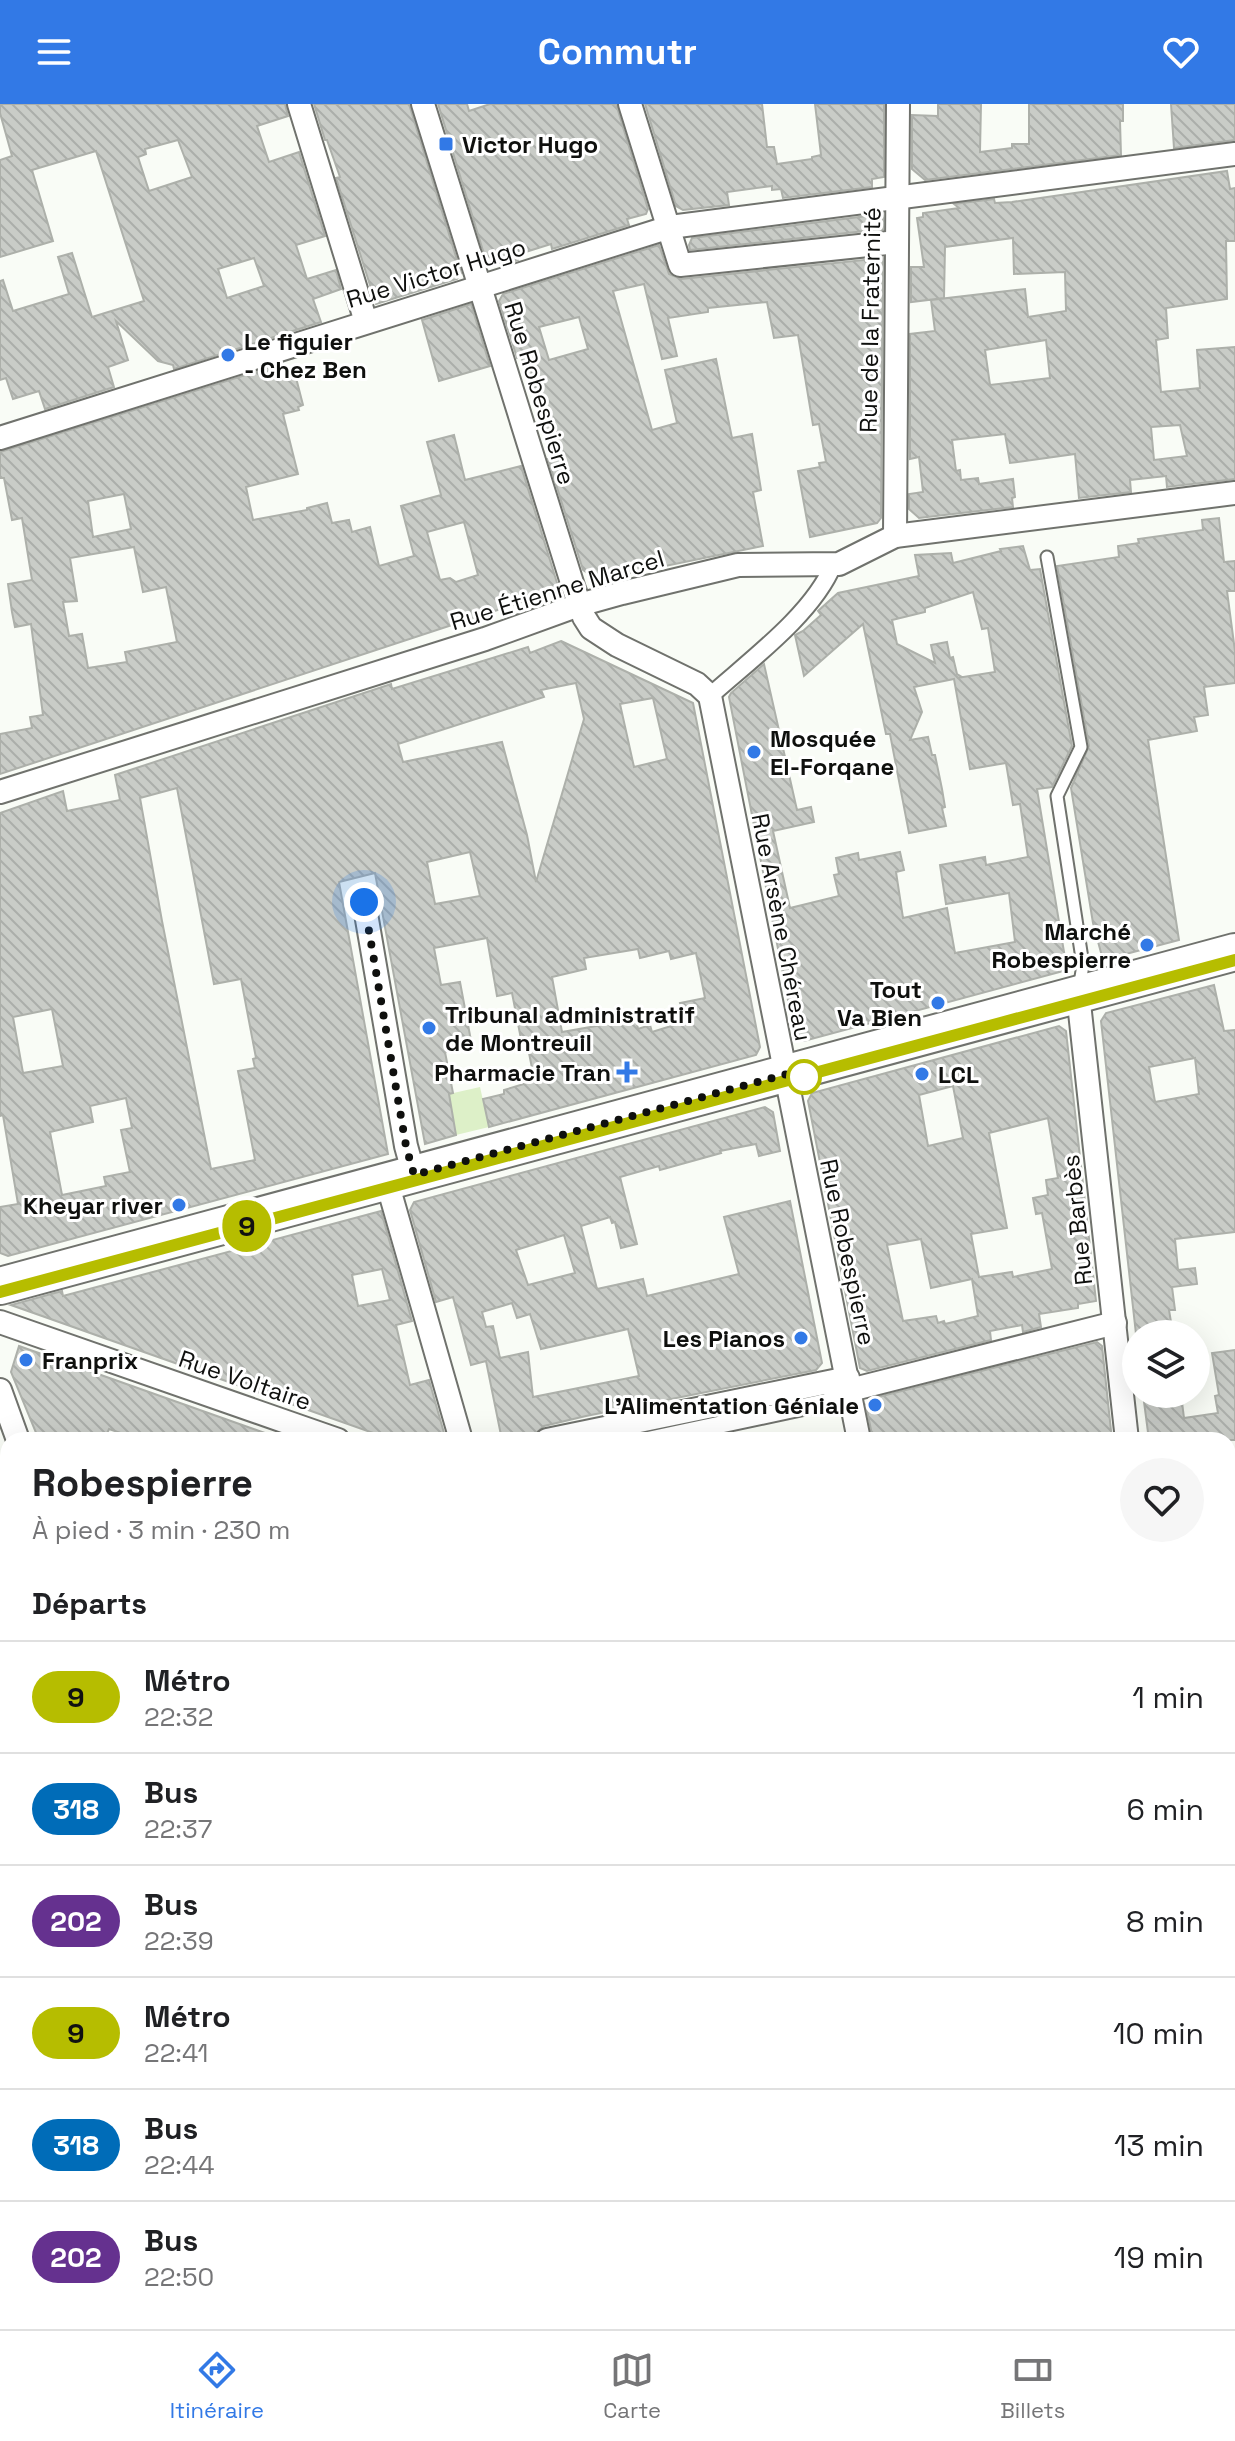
<!DOCTYPE html>
<html lang="fr">
<head>
<meta charset="utf-8">
<style>
  body { margin:0; font-family:"Space Grotesk",sans-serif; background:#f6f6f6; color:#202124; height:100vh; display:flex; flex-direction:column; font-size:30px; white-space:nowrap }
  * { box-sizing:border-box; margin:0 }
  p { font-size:26px; color:#757577 }
  .icon { flex:none; width:44px; height:44px; fill:none; stroke:currentColor; stroke-width:2; stroke-linecap:round; stroke-linejoin:round }
  .map { position:relative; flex:1; overflow:hidden }
  .sheet { position:absolute; left:0px; top:1328px; width:1236px; height:898px; display:flex; flex-direction:column; background:#fff; border-radius:24px 24px 0 0; box-shadow:0 8px 32px #0002 }
  .sheet>* { flex:none }
  .badge { padding:0 16px; border-radius:26px; font-size:28px; line-height:52px }
  .buttons { position:absolute; left:1122px; top:1216px; display:grid; gap:16px }
  .buttons a { display:grid; place-items:center; width:88px; height:88px; border-radius:50%; background:#fff; box-shadow:0 8px 32px #0002; font-size:40px }
  .you { position:absolute; width:40px; height:40px; margin:-20px; border:6px solid #fff; border-radius:50%; background:#1a73e8; box-shadow:0 0 0 12px #1a73e833 }
  .map>.badge { position:absolute; translate:-50% -50%; box-shadow:0 0 0 4px #fff }
  h2 { padding:0 32px; font-size:30px; line-height:72px }
  .round { display:grid; place-items:center; flex:none; width:84px; height:84px; border-radius:42px; background:#f6f6f6 }
  .summary { display:flex; align-items:center; justify-content:space-between; height:136px; padding:0 32px }
  h1 { font-size:38px; font-weight:600; line-height:60px }
  ul { padding:0; list-style:none }
  li { display:flex; align-items:center; gap:24px; height:112px; padding:0 32px; border-top:2px solid #e0e0e0 }
  li div { flex:1 }
  li b { display:block; font-size:30px }
  li em { font-style:normal }
  li .badge { min-width:88px; font-weight:700; text-align:center }
  header { display:flex; justify-content:space-between; align-items:center; height:104px; padding:0 32px; background:#3279e6; color:#fff; font-size:36px; font-weight:600 }
  .menu { display:flex; justify-content:space-around; align-items:center; height:112px; border-top:2px solid #e0e0e0; background:#fff; font-size:22px; color:#757577 }
  .menu a { display:grid; justify-items:center; gap:4px }
  .menu .on { color:#3279e6 }
  .map>svg:first-child { display:block }
</style>
</head>
<body>
<header><svg class="icon" aria-label="menu" viewBox="0 0 24 24"><path d="M4 6h16M4 12h16M4 18h16"/></svg>Commutr<svg class="icon" aria-label="heart" viewBox="0 0 24 24"><path d="M12 20l-8-8c-3-5 5-10 8-4 3-6 11-1 8 4z"/></svg></header>
<div class="map">
<svg width="1235" height="2225" viewBox="0 0 1235 2225">
  <defs>
    <pattern id="building-back-hatch" width="6" height="6" patternUnits="userSpaceOnUse" patternTransform="scale(2)"><rect width="6" height="6" fill="#c9ccc7"/><path d="M-1 5l2 2M0 0l6 6M5-1l2 2" fill="none" stroke="#abaeaa"/></pattern>
  </defs>
  <rect width="100%" height="100%" fill="#f9fcf6"/>
  <path fill="#ddf0c8" d="M480 983 489 1023 456 1031 449 990Z"/>
  <g fill="url(#building-back-hatch)" stroke="#adb0aa" stroke-width="2" fill-rule="evenodd">
    <path d="M0 0H285L288 12 257 22 269 58 299 48 325 132 296 141 307 175 336 166 341 185 313 195 321 218 174 265 173 261 158 257 116 217 128 256 108 263 114 283 45 305 39 287 13 295 6 274 0 276V177L3 176 13 207 69 190 58 153 72 149 92 213 144 197 96 47 32 66 53 137 0 153V56L12 52 0 9ZM178 36 192 73 149 87 138 53 146 50 145 45ZM254 154 264 182 227 194 218 165Z"/>
    <path d="M314 0H409L461 169 457 175 376 200 336 74 340 73 327 36H325Z"/>
    <path d="M438 0H467L469 7 490 0H616L648 105 646 110 627 115 629 121 552 145 551 140 516 151 518 156 504 161 484 150Z"/>
    <path d="M645 0H762L767 43H774L777 60 812 55V53L821 51 815 0H884V73L872 75V83L783 94 781 85 772 86V82L727 88 729 101 683 106 676 102Z"/>
    <path d="M938 0H981L980 48 1012 44V40H1029V0H1123V17H1120L1121 51 925 76 912 65V11L938 12Z"/>
    <path d="M1171 0H1235V36L1174 44Z"/>
    <path d="M1227 67 1230 85 1235 84V137H1226L1227 195 1166 204 1168 234 1156 236 1161 288 1200 284 1197 246 1235 243V375L1167 383 1166 372 1130 376 1131 388 1079 394 1075 350 1010 359 1005 330 952 336 956 367 960 366 961 376 978 374 979 380 1013 375 1015 393 1012 394 1013 403 919 414 909 405V390L923 388 919 353 910 355V230L935 227 931 196 1025 185 1028 213 1066 207 1065 168 1014 170 1013 134 945 143 944 194 911 198V163H924L917 114 923 113V109L959 104 954 100 994 95 995 99 1012 98ZM1046 236 1050 274 990 281 985 246ZM1180 321 1187 352 1154 356 1151 323Z"/>
    <path d="M883 110V125L690 146 689 141 692 134Z"/>
    <path d="M659 141 669 170 681 175 883 154 881 414 877 419 810 433 798 367 820 363 819 359 826 358 819 320 813 321 798 231 774 234 767 198 708 204V208L668 214 677 252 662 255 644 180 613 187 652 326 677 319 665 266 716 255 732 334 752 330 761 386 753 388 763 442 597 476 583 466 548 355 553 354 526 266 521 253 517 254 499 197 503 190ZM579 213 588 245 549 256 539 223Z"/>
    <path d="M471 200 490 262 439 277 422 216Z"/>
    <path d="M271 263 273 271 294 266 303 301 298 303 299 306 283 310 298 370 246 383 253 416 307 406V404L327 399 332 419 349 416 352 428 370 423 379 462 414 452 401 402 441 391 427 338 454 331 465 376 521 362 558 482 555 487 0 670V630L32 624 30 613 43 611 31 520 15 523 12 508 8 480 32 476 22 414 12 416 4 374H0V348ZM124 390 131 425 93 433 88 397ZM464 418 478 471 456 478 450 474 440 476 427 428ZM134 443 143 488 166 483 177 538 125 548 127 558 88 564 82 530 69 532 63 498 77 497 70 454Z"/>
    <path d="M1219 414 1224 458 1235 457V487H1227L1235 547V579L1204 583 1208 611 1194 613 1197 627 1148 636 1179 836 1103 856 1093 819 1071 684 1089 642 1057 462 1119 453 1118 442 1139 439 1138 435 1203 426 1202 416Z"/>
    <path d="M1023 442 1030 466 1040 465 1072 642 1052 683 1037 685 1067 866 804 937 795 932 729 593 731 589 764 560 797 706 811 703 814 718 773 727 790 804 839 792 834 771 839 770 836 754 858 749 859 756 900 748 904 766 896 768 903 814 947 804 955 849 1015 838 1009 789 946 800 940 761 985 753 986 761 1028 753 1020 700 1013 701 1006 659 970 665 954 575 914 583 922 608 910 636 928 633 932 651H935L942 685 945 703 942 704 946 722 909 729 890 630H886L863 520 804 572 795 531 803 527 821 511 818 507 838 489 919 472 915 451 951 449 953 459 1001 447 1000 445ZM973 488 982 525 988 524 995 568 957 574 962 573 957 570 953 553 950 554 947 538 931 541 935 559 897 540 892 516 925 508V504Z"/>
    <path d="M561 537 693 599 760 943 756 951 489 1023 483 995 504 990V986L527 979 525 970 533 969 526 934 521 935 512 889 497 892 487 834 434 844 441 881 460 878 472 942 445 948 453 989 449 990 456 1031 425 1040 375 769 339 778 388 1050 8 1152 0 1149V1103L18 1100 3 1011 0 1012V709L63 687 67 707 120 696 115 671 391 580 392 585 528 543 530 549ZM576 579 584 615 536 778 527 731 502 638 403 658 398 640 544 593 541 586ZM653 594 667 655 634 663 620 600ZM177 684 214 880 241 875 256 954 253 955 255 964 238 967 255 1056 211 1065 162 817 140 694ZM470 748 480 792 435 800 427 758ZM638 845 640 854 669 847 671 855 696 849 705 894 680 899 684 918 652 928 650 921 638 925 636 915 562 928 552 873 586 865 584 854ZM52 905 63 962 23 969 13 913ZM126 994 132 1024 121 1026 130 1068 104 1073 106 1082 62 1091 50 1028 93 1018 90 1002Z"/>
    <path d="M1214 881 1224 927 1235 926V1128L1175 1135 1178 1166 1195 1164 1197 1180 1172 1183 1175 1206H1169L1172 1224H1166L1167 1230H1136L1101 917 1106 909ZM1195 954 1199 990 1155 998 1149 963Z"/>
    <path d="M1059 922 1066 927 1096 1197 1078 1200V1204L1039 1210 1041 1223 1023 1228 1022 1221 990 1227 991 1236 867 1267 860 1264 808 997 812 989ZM953 982 963 1034 928 1042 919 991ZM1048 1014 1058 1074 1046 1076 1048 1091 1033 1094 1036 1110 1042 1109 1052 1165 1013 1173 1012 1168 979 1173 971 1130 1007 1124 989 1029ZM921 1135 931 1184 972 1175 978 1212 945 1220 944 1217 938 1219 936 1212 903 1217 887 1141Z"/>
    <path d="M765 1003 773 1008 780 1047 759 1052 756 1040 720 1047 721 1049 660 1066 659 1062 620 1073 637 1140 621 1144 615 1118 612 1119 610 1113 581 1122 597 1185 643 1175 647 1192 739 1170 724 1113 790 1097 822 1259 816 1266 586 1312 544 1322 536 1329 502 1336 486 1257 471 1261 453 1193 436 1198 410 1106 414 1098ZM564 1131 575 1169 528 1181 516 1146ZM512 1199 517 1214 530 1210 541 1245 628 1225 639 1272 533 1293 528 1248 500 1254 493 1222 486 1223 482 1208Z"/>
    <path d="M381 1107 412 1217 396 1221 410 1281 429 1276 446 1336H393L11 1201 62 1187 63 1192ZM382 1165 390 1196 358 1202 352 1171Z"/>
    <path d="M1097 1238 1102 1242 1112 1336H873L866 1301 870 1295Z"/>
    <path d="M19 1242 279 1334 278 1336H141L109 1325 104 1336H39L11 1268Z"/>
    <path d="M1235 1246V1336H1149L1143 1290H1181L1184 1314 1218 1309 1215 1292 1219 1291 1212 1249Z"/>
  </g>
  <g fill="none" stroke-linecap="round" stroke-linejoin="round">
    <g stroke="#70726d" stroke-width="15">
      <path id="service" d="M1047 453 1081 643 1057 692 1083 861 1079 885"/>
    </g>
    <g stroke="#70726d" stroke-width="20">
      <g id="pedestrian">
        <path d="M710 592C749 557 813 510 833 461"/>
        <path d="M648 1336 831 1297 835 1277"/>
        <path d="M0 1605 8 1603"/>
      </g>
    </g>
    <g stroke="#70726d" stroke-width="26">
      <g id="minor">
        <path d="M299 0 366 218"/>
        <path d="M423 0 573 482 584 513 591 524 617 541 697 580 710 592 859 1336"/>
        <path d="M630 0 680 161 897 138"/>
        <path d="M0 334 670 123 1235 50"/>
        <path d="M895 432 898 0"/>
        <path d="M0 688 485 535 579 501 622 489 738 461 839 460 895 432 1235 389"/>
        <path d="M364 798 406 1042 414 1071"/>
        <path d="M1078 890 1127 1336"/>
        <path d="M387 1078 461 1336"/>
        <path d="M0 1218 338 1336"/>
        <path d="M0 1286 18 1336"/>
        <path d="M850 1286 1115 1219"/>
        <path d="M547 1336 848 1274"/>
        <path d="M1228 1531H1235"/>
        <path d="M1228 1920 1235 1919"/>
        <path d="M0 1955 8 1954"/>
        <path d="M383 2218 386 2225"/>
        <path d="M621 2218 622 2225"/>
        <path d="M1027 2218 1029 2225"/>
        <path d="M905 2225 942 2223 954 2218"/>
      </g>
    </g>
    <g stroke="#70726d" stroke-width="40">
      <path id="primary" d="M0 1182 1235 848"/>
    </g>
    <use href="#service" stroke="#fff" stroke-width="11"/>
    <use href="#pedestrian" stroke="#fff" stroke-width="16"/>
    <use href="#minor" stroke="#fff" stroke-width="22"/>
    <use href="#primary" stroke="#fff" stroke-width="36"/>
  </g>
  <g fill="none" stroke-linecap="round" stroke-linejoin="round">
    <g stroke="#fff" stroke-width="18">
      <path id="line" d="M0 1188 1235 856"/>
    </g>
    <use href="#line" stroke="#b6bd00" stroke-width="12"/>
    <path stroke="#0f100e" stroke-width="8" stroke-dasharray="0 14.4" d="M364 798 406 1042 414 1071 806 965 804 973"/>
  </g>
  <g fill="#3279e6" stroke="#fff" stroke-width="3">
    <rect x="438" y="32" width="16" height="16" rx="4"/>
    <circle cx="228" cy="251" r="8"/>
    <circle cx="754" cy="648" r="8"/>
    <circle cx="1147" cy="841" r="8"/>
    <circle cx="938" cy="899" r="8"/>
    <circle cx="429" cy="924" r="8"/>
    <path d="M623 956h8v8h8v8h-8v8h-8v-8h-8v-8h8z"/>
    <circle cx="922" cy="970" r="8"/>
    <circle cx="179" cy="1101" r="8"/>
    <circle cx="801" cy="1234" r="8"/>
    <circle cx="26" cy="1256" r="8"/>
    <circle cx="875" cy="1301" r="8"/>
  </g>
  <circle fill="#fff" stroke="#b6bd00" stroke-width="4" cx="804" cy="973" r="16"/>
  <g text-anchor="middle" dominant-baseline="central" stroke-width="6" stroke-linejoin="round" paint-order="stroke">
    <g font-size="24" font-weight="bold" fill="#0f100e" stroke="#fff" text-anchor="start">
      <text x="462" y="40">Victor Hugo</text>
      <text x="244" y="237">Le figuier<tspan x="244" dy="28">- Chez Ben</tspan></text>
      <text x="770" y="634">Mosquée<tspan x="770" dy="28">El-Forqane</tspan></text>
      <text x="1131" y="827" text-anchor="end">Marché<tspan x="1131" dy="28">Robespierre</tspan></text>
      <text x="922" y="885" text-anchor="end">Tout<tspan x="922" dy="28">Va Bien</tspan></text>
      <text x="445" y="910">Tribunal administratif<tspan x="445" dy="28">de Montreuil</tspan></text>
      <text x="611" y="968" text-anchor="end">Pharmacie Tran</text>
      <text x="938" y="970">LCL</text>
      <text x="163" y="1101" text-anchor="end">Kheyar river</text>
      <text x="785" y="1234" text-anchor="end">Les Pianos</text>
      <text x="42" y="1256">Franprix</text>
      <text x="859" y="1301" text-anchor="end">L'Alimentation Géniale</text>
    </g>
    <g font-size="24" fill="#0f100e" stroke="#fff">
      <text transform="translate(436 169) rotate(-17)">Rue Victor Hugo</text>
      <text transform="translate(870 216) rotate(-89)">Rue de la Fraternité</text>
      <text transform="translate(540 289) rotate(73)">Rue Robespierre</text>
      <text transform="translate(557 486) rotate(-17)">Rue Étienne Marcel</text>
      <text transform="translate(782 823) rotate(79)">Rue Arsène Chéreau</text>
      <text transform="translate(1077 1116) rotate(-96)">Rue Barbès</text>
      <text transform="translate(848 1148) rotate(78)">Rue Robespierre</text>
      <text transform="translate(245 1276) rotate(19)">Rue Voltaire</text>
    </g>
  </g>
</svg>
<div class="buttons">
<a><svg class="icon" aria-label="layers" viewBox="0 0 24 24"><path d="M12 4l9 5-9 5-9-5zM3 14l9 5 9-5"/></svg></a>
</div>
<div class="you" style="left:364px;top:798px"></div>
<b class="badge" style="left:247px;top:1122px;background:#b6bd00;color:#111">9</b>
<section class="sheet">
<div class="summary"><div><h1>Robespierre</h1><p>À pied · 3 min · 230 m</p></div><a class="round"><svg class="icon" aria-label="heart" viewBox="0 0 24 24"><path d="M12 20l-8-8c-3-5 5-10 8-4 3-6 11-1 8 4z"/></svg></a></div>
<h2>Départs</h2>
<ul>
<li><span class="badge" style="background:#b6bd00;color:#111">9</span><div><b>Métro</b><p>22:32</p></div><em>1 min</em></li>
<li><span class="badge" style="background:#006cb8;color:#fff">318</span><div><b>Bus</b><p>22:37</p></div><em>6 min</em></li>
<li><span class="badge" style="background:#65318f;color:#fff">202</span><div><b>Bus</b><p>22:39</p></div><em>8 min</em></li>
<li><span class="badge" style="background:#b6bd00;color:#111">9</span><div><b>Métro</b><p>22:41</p></div><em>10 min</em></li>
<li><span class="badge" style="background:#006cb8;color:#fff">318</span><div><b>Bus</b><p>22:44</p></div><em>13 min</em></li>
<li><span class="badge" style="background:#65318f;color:#fff">202</span><div><b>Bus</b><p>22:50</p></div><em>19 min</em></li>
</ul>
</section>
</div>
<nav class="menu">
<a class="on"><svg class="icon" aria-label="directions" viewBox="0 0 24 24"><path d="M12 3l9 9-9 9-9-9zM9 14v-3h6M13 9l2 2-2 2"/></svg>Itinéraire</a>
<a><svg class="icon" aria-label="map" viewBox="0 0 24 24"><path d="M3 6l6-2 6 2 6-2v14l-6 2-6-2-6 2zM9 4v14M15 6v14"/></svg>Carte</a>
<a><svg class="icon" aria-label="tickets" viewBox="0 0 24 24"><path d="M3 7h18v10H3zM15 7v10"/></svg>Billets</a>
</nav>
</body>
</html>
